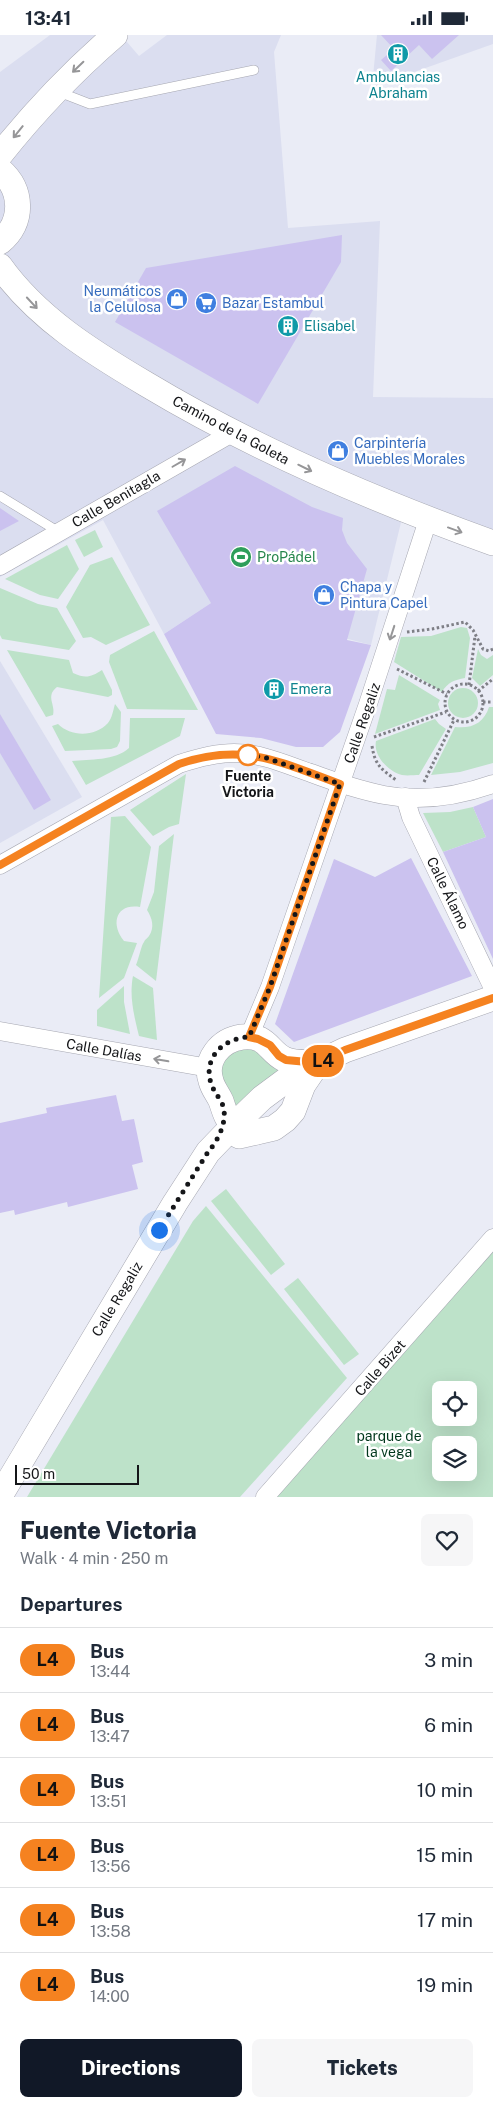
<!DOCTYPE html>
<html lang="en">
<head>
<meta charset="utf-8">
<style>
  body { margin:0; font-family:"Public Sans",sans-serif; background:#f6f6f7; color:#1f2937; height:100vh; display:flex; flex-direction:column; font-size:19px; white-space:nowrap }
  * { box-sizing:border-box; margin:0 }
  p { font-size:16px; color:#747a83 }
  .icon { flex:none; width:28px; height:28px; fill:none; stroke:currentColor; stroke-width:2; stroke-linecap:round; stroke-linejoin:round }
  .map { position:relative; height:1462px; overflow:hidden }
  .details { display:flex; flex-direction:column; background:#fff; flex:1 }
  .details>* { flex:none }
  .badge { padding:0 10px; border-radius:16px; font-size:18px; line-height:32px }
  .fabs { position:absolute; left:432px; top:1346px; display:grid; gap:10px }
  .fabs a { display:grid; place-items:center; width:45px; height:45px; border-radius:8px; background:#fff; box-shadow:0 5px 20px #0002; font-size:25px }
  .scale { position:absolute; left:15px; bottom:12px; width:124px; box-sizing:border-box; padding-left:5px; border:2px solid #151619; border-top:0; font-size:14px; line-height:18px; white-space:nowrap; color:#151619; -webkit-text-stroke:4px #fff; paint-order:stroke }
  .you { position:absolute; width:25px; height:25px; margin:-12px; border:4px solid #fff; border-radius:50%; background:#1a73e8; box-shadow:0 0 0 8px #1a73e833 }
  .map>.badge { position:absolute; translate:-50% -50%; box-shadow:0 0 0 2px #fff }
  h2 { padding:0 20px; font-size:19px; line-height:45px }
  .round { display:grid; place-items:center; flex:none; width:52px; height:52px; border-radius:8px; background:#f6f6f7 }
  .overview { display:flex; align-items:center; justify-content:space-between; height:85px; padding:0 20px }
  h1 { font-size:24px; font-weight:800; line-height:38px }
  .button { display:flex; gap:10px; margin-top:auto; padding:10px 20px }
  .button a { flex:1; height:58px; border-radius:8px; background:#111827; color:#fff; font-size:20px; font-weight:800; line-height:58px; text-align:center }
  .button a+a { background:#f6f6f7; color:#1f2937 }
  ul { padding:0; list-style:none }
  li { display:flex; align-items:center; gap:15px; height:65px; padding:0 20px; border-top:1px solid #e0e1e3 }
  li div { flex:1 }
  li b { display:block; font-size:19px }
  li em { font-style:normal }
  li .badge { min-width:55px; font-weight:700; text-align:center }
  .status { display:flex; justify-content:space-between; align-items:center; height:35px; padding:0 25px; background:#fff; direction:ltr }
  .status svg { height:14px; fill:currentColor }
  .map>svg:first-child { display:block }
</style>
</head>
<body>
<div class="status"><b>13:41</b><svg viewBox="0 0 49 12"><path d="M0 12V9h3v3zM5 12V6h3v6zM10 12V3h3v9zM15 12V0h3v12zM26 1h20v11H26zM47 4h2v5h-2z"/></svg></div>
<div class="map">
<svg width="493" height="1462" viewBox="0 0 493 1462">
  <rect width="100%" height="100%" fill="#eaecf6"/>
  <g fill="#dbdef0">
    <path d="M50 0H121L139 21 167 0H281L274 17 288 193 380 186 373 362 493 363V501L407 463 371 610 211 568 164 599 103 485 0 542V37Z"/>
    <path d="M377 0H493V9L372 52Z"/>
    <path d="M0 626 82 762 0 808Z"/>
  </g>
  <g fill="#bde2c9" fill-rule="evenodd">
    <path d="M95 495 103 512 84 522 75 505Z"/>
    <path d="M67 510 79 534 58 564 40 560 5 544Z"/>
    <path d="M112 522 150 590 106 610 91 602 83 603 66 572 90 530Z"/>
    <path d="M0 553 38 569 57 573 76 606 69 615 2 604 0 600Z"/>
    <path d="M461 592 467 593 470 603 465 643C454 645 448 647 442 657L394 627 401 602 431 601Z"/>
    <path d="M154 596 198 675 127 674 109 627 110 620Z"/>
    <path d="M478 614 481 620 487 624 493 620V640L480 651 472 643Z"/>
    <path d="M7 615 69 625 73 638C86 644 91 642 102 635L112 655V660L108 662 57 652C45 661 56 670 53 680L46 682Z"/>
    <path d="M399 640 440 665 438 669 440 675 375 699 387 654 395 655Z"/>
    <circle cx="463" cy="668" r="15"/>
    <path d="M115 669 121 677 120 706 117 712 111 714 65 716 52 691 58 689C71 702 95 702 108 688 112 683 113 676 115 669Z"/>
    <path d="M489 672H493V728L460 737 431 740 455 692C472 694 484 688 489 672Z"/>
    <path d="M130 683H185L180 701 86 750 72 726C90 724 115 726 129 713Z"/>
    <path d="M435 684 439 689 446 694 419 740C414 740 407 741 402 740 389 737 373 721 376 706Z"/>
    <path d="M186 739 179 789 169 792 153 801 130 775Z"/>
    <path d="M473 772 486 802 443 817 423 778 450 777Z"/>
    <path d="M125 781 151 812 140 872C116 868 110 889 124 906L137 908 124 943 99 963 111 782Z"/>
    <path d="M174 799 156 946 136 930C139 923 141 911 144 907 145 904 148 903 149 901 155 892 152 883 147 875L154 857 159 811Z"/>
    <path d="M133 941 153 953 157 1005 139 1001C134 981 129 961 133 941Z"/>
    <path d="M124 951V967L130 999 97 991V975Z"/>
    <path d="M255 1011 282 1034 235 1076 222 1055V1025L228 1017Z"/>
    <path d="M226 1154 285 1229 271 1240 211 1166Z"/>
    <path d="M206 1171 347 1343 240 1462H27L193 1186Z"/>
    <path d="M493 1210V1462H273ZM441 1355H469V1382H441ZM441 1410H469V1438H441Z"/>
    <path d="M298 1243 359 1319 344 1330 284 1254Z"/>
  </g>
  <g fill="#cbc2ef">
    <path d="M381 0H459L432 24 419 10 391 36 381 25 394 14Z"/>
    <path d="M342 200 341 227 258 369 115 287 146 233Z"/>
    <path d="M235 431 312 472 343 483 342 495 347 508 367 534 347 605 371 610 340 697 323 712H296L261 703 216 699 164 599 211 568 157 476Z"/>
    <path d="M0 473 19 486 0 496Z"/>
    <path d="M0 679 51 765 34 775 0 718Z"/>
    <path d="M493 764V924L443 817 486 802 473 772Z"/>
    <path d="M411 823 472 941 294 1007 275 989 334 824 375 842Z"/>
    <path d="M116 1060 122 1086 134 1084 143 1127 132 1130 138 1154 68 1172 67 1167 15 1180 14 1175 0 1178V1088L47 1078 46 1073Z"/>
  </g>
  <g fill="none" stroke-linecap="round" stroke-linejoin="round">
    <g stroke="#a6a7b1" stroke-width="10">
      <g id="lane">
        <path d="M59 57 90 69 254 35"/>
        <path d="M0 461 59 497"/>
      </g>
    </g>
    <g stroke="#a6a7b1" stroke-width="19">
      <g id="street">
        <path d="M0 531 232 398"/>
        <path d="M405 762 411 782 493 953"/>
        <path d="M0 830 179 729C197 723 215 718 234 718 261 718 287 730 311 738 335 747 359 755 384 760 420 767 459 761 493 749"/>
        <path d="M0 996 209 1033"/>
        <path d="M249 1002 270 952 368 669 428 485"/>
        <path d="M265 1462 493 1203"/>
      </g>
    </g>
    <g stroke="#a6a7b1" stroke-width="26">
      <g id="secondary">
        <path d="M0 120C35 76 72 37 115 0"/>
        <path d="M0 135C23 155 24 187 0 207"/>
        <path d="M0 231C37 283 92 317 146 349 256 415 373 465 493 508"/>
        <path d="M256 1097C249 1095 240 1093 234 1090 226 1085 224 1074 221 1066 218 1059 213 1054 211 1046 204 1025 220 1005 242 1002 267 999 268 1016 284 1024 294 1029 308 1027 318 1028"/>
        <path d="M239 1101 274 1093 285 1085 293 1076 303 1050 318 1028"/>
        <path d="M0 1461 175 1168 208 1117 234 1090 262 1063 293 1040 345 1015 493 963"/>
      </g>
    </g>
    <g stroke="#7e7f86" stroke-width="3" stroke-dasharray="2.5 2.5" stroke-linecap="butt">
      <path d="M407 597 432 594 465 587 473 595 483 614 489 616 493 614"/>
      <path d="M397 634 447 659"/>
      <circle cx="464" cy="668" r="19"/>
      <path d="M469 650 475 601"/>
      <path d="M478 656 493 644"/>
      <path d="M483 667H493"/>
      <path d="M374 702 446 677"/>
      <path d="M372 711C375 730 381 734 396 745"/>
      <path d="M424 747 454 685"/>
    </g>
    <use href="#lane" stroke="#fff" stroke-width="9"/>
    <use href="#street" stroke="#fff" stroke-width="18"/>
    <use href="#secondary" stroke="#fff" stroke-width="25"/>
  </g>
  <defs><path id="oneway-shaft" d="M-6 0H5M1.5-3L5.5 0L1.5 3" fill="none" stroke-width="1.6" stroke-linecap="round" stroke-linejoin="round" transform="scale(1.25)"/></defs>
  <g stroke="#969698">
    <use href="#oneway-shaft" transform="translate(78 32) rotate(136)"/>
    <use href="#oneway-shaft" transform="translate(18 97) rotate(129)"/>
    <use href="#oneway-shaft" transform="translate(32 268) rotate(47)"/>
    <use href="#oneway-shaft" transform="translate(179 428) rotate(-30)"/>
    <use href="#oneway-shaft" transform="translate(305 433) rotate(26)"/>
    <use href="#oneway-shaft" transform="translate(455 495) rotate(20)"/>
    <use href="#oneway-shaft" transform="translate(392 598) rotate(108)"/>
    <use href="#oneway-shaft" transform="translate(161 1025) rotate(-170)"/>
  </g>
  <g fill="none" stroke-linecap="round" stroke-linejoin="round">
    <g stroke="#fff" stroke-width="11">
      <path id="line" d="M0 830 179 729C244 707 280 727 340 749L270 952 249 1002 258 1004 270 1010 279 1021 286 1025 318 1028 345 1015 493 963"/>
    </g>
    <use href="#line" stroke="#f58220" stroke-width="8"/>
    <path stroke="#151619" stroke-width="5" stroke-dasharray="0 9" d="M159 1195 208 1117C217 1107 226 1090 224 1075 223 1067 217 1061 214 1055 199 1027 221 1003 249 1002L270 952 340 749 264 722 248 720"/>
  </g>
  <defs>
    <g id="building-disc" transform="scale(1.125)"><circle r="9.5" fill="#0f9aa8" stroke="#fff"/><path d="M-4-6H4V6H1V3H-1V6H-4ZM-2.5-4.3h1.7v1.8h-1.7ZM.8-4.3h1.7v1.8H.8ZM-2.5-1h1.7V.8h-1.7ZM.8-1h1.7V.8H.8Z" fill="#fff"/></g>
    <g id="shop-disc" transform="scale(1.125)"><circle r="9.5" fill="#3f7fe0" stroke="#fff"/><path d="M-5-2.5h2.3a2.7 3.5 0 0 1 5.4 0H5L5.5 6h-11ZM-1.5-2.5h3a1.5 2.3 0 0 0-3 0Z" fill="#fff"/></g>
    <g id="supermarket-disc" transform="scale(1.125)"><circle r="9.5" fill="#3f7fe0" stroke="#fff"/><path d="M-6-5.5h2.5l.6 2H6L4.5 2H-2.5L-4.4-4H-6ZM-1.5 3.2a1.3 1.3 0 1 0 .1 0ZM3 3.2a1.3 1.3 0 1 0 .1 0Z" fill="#fff"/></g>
    <g id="stadium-disc" transform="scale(1.125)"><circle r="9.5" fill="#2e9e5b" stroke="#fff"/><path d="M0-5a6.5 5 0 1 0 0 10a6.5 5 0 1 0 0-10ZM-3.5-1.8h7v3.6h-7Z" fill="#fff"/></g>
  </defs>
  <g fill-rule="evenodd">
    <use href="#building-disc" x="398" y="19"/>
    <use href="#shop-disc" x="177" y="264"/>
    <use href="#supermarket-disc" x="206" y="268"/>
    <use href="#building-disc" x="288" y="291"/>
    <use href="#shop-disc" x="338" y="416"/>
    <use href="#stadium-disc" x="241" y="522"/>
    <use href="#shop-disc" x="324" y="560"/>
    <use href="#building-disc" x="274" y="654"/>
  </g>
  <circle fill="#fff" stroke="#f58220" stroke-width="2.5" cx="248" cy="720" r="10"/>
  <g text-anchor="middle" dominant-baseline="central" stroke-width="5" stroke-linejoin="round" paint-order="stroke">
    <g font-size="14" fill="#0d838f" stroke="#fff" text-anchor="start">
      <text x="398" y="42" text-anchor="middle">Ambulancias<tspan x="398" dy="16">Abraham</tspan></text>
      <text x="304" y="291">Elisabel</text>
      <text x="290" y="654">Emera</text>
    </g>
    <g font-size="14" fill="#366cbe" stroke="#fff" text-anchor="start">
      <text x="161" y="256" text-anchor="end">Neumáticos<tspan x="161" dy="16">la Celulosa</tspan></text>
      <text x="222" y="268">Bazar Estambul</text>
      <text x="354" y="408">Carpintería<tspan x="354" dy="16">Muebles Morales</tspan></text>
      <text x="340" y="552">Chapa y<tspan x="340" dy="16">Pintura Capel</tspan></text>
    </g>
    <g font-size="14" fill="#151619" stroke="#fff">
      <text transform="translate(231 395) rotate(28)">Camino de la Goleta</text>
      <text transform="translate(116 464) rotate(-30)">Calle Benitagla</text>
      <text transform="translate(362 688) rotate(-71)">Calle Regaliz</text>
      <text transform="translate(448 858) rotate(64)">Calle Álamo</text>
      <text transform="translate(104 1015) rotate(10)">Calle Dalías</text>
      <text transform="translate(117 1264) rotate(-59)">Calle Regaliz</text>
      <text transform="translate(380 1333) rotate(-49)">Calle Bizet</text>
    </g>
    <g font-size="14" fill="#27864d" stroke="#fff" text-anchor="start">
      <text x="257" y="522">ProPádel</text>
    </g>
    <g font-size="14" font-weight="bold" fill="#151619" stroke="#fff">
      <text x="248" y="741">Fuente<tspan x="248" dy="16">Victoria</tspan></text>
    </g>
    <g font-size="14" fill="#00371c" stroke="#fff">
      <text x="389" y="1401">parque de<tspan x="389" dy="16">la vega</tspan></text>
    </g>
  </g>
</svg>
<div class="fabs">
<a><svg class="icon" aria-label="locate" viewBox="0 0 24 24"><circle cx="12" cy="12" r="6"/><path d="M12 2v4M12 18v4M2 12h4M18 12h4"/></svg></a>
<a><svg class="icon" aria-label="layers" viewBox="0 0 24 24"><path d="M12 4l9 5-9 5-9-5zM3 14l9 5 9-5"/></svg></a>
</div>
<div class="scale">50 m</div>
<div class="you" style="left:159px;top:1195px"></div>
<b class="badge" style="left:323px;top:1026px;background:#f58220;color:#111">L4</b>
</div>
<section class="details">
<div class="overview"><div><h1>Fuente Victoria</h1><p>Walk · 4 min · 250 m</p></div><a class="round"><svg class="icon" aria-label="heart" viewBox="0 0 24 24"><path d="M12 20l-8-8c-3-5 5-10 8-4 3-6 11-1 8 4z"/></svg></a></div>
<h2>Departures</h2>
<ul>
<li><span class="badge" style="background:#f58220;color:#111">L4</span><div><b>Bus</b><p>13:44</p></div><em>3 min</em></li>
<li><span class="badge" style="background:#f58220;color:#111">L4</span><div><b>Bus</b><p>13:47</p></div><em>6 min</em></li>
<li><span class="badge" style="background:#f58220;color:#111">L4</span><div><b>Bus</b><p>13:51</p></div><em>10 min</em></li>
<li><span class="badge" style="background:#f58220;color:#111">L4</span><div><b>Bus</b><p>13:56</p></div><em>15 min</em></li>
<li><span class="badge" style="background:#f58220;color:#111">L4</span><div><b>Bus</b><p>13:58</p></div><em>17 min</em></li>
<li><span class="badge" style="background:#f58220;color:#111">L4</span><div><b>Bus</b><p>14:00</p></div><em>19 min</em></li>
</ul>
<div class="button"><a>Directions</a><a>Tickets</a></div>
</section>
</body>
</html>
